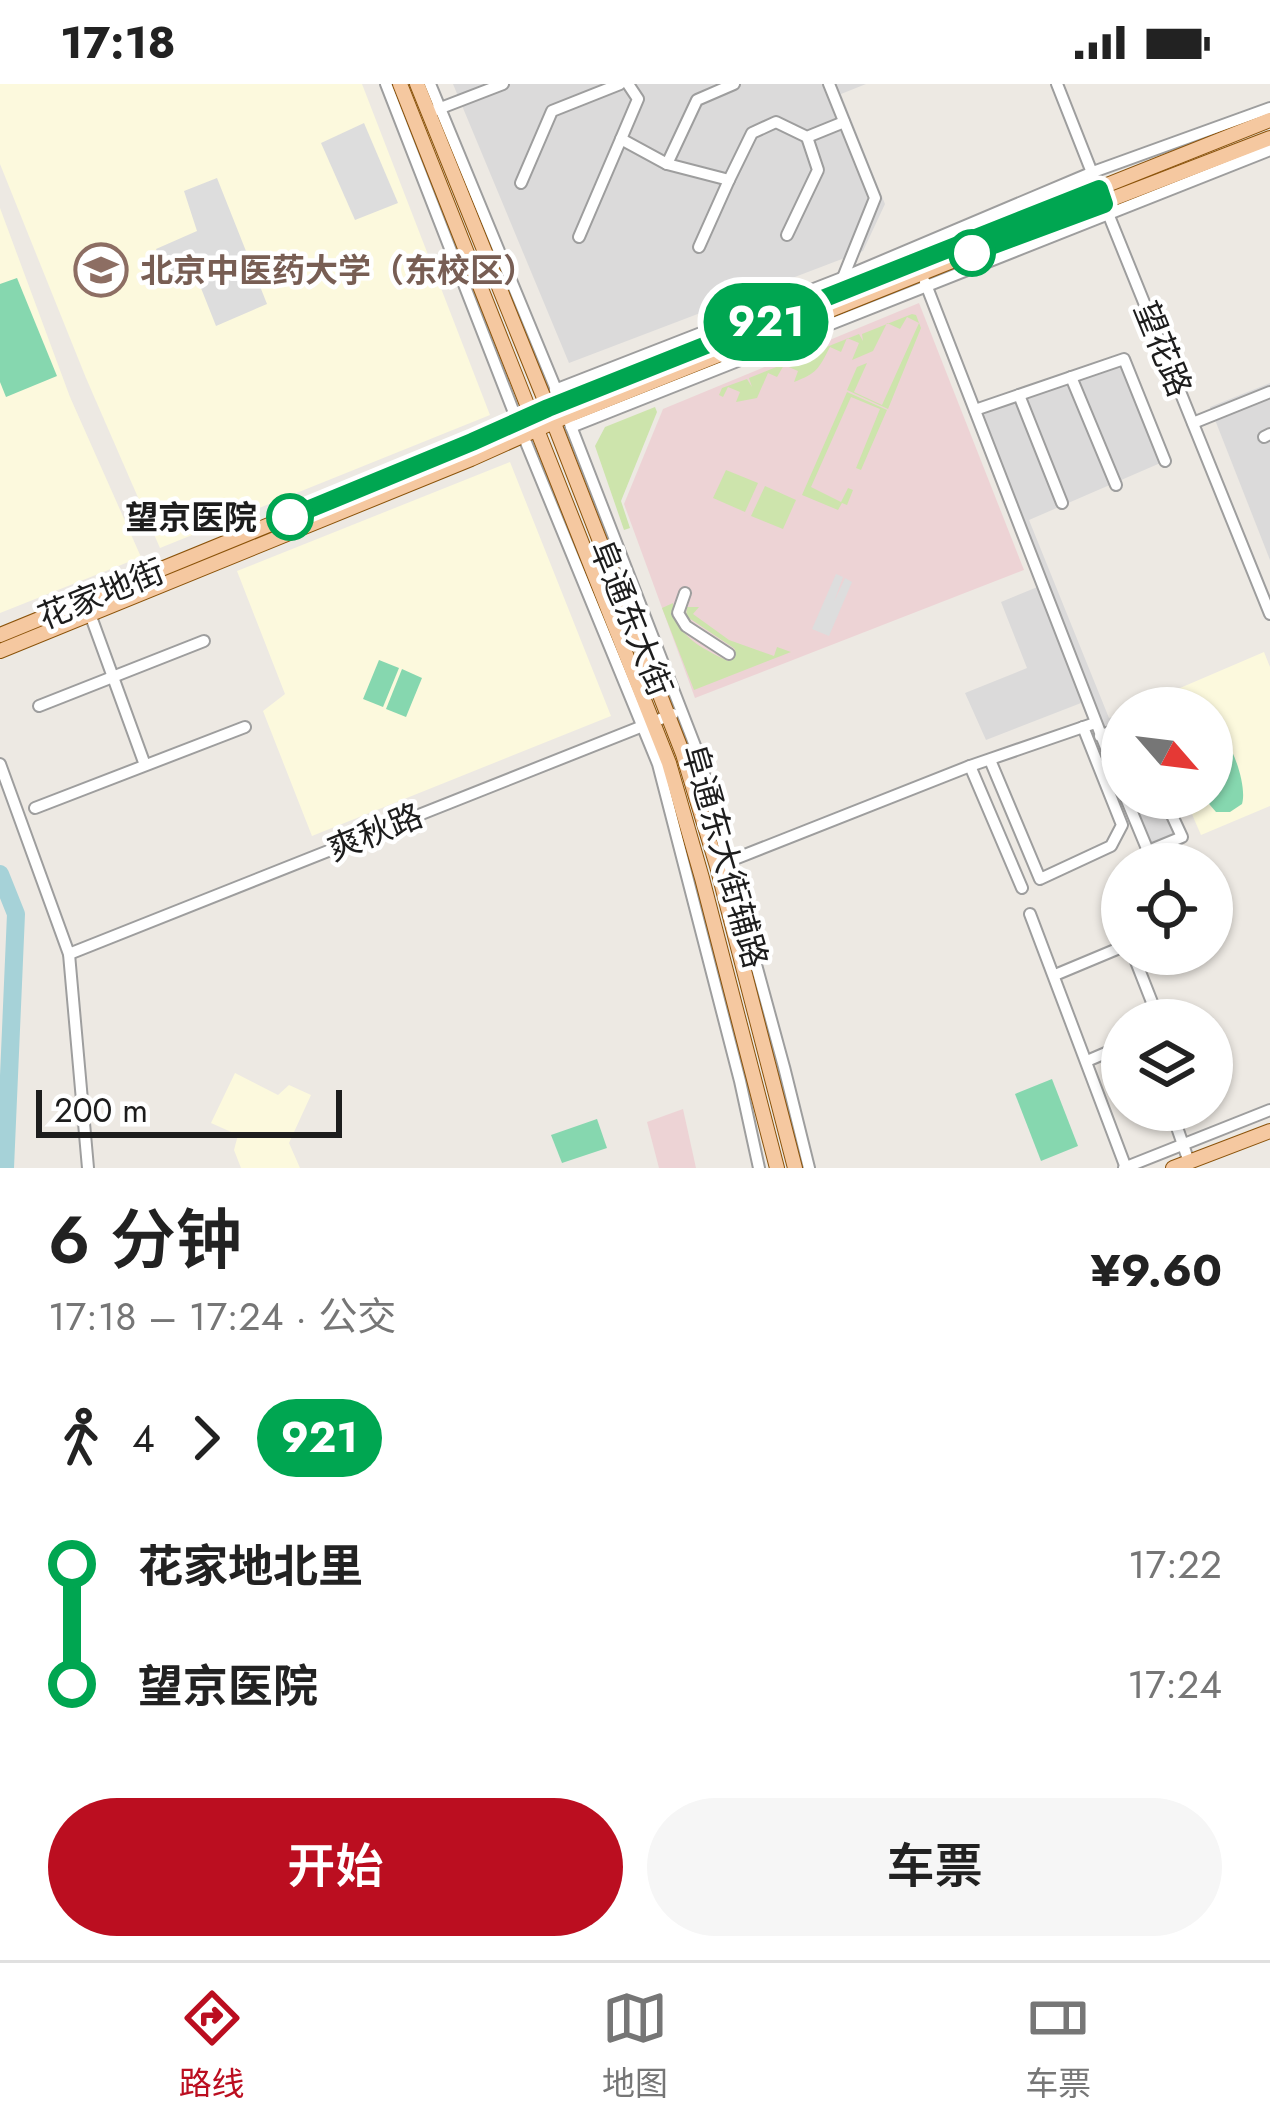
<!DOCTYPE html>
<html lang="zh">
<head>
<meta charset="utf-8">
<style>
  body { margin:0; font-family:Jost,"Noto Sans SC",sans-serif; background:#f6f6f6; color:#222; height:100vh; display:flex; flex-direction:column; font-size:45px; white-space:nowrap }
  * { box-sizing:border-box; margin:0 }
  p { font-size:39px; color:#767676 }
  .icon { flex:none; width:66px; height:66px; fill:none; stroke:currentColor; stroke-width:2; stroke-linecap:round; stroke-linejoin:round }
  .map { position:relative; height:1084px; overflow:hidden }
  .panel { display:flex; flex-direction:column; background:#fff; flex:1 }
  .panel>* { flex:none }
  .badge { padding:0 24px; border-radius:39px; font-size:42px; line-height:78px }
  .needle { width:78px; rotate:118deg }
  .controls { position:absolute; left:1101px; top:603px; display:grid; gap:24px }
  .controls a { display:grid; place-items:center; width:132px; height:132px; border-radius:50%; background:#fff; box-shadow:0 3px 9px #0004; font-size:60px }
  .scale { position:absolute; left:36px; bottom:30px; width:306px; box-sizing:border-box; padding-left:12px; border:6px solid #1d1d1d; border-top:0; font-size:33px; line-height:42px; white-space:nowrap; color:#1d1d1d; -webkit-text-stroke:9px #fff; paint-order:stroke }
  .map>.badge { position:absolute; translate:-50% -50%; box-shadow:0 0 0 6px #fff }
  .legs { display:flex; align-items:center; gap:18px; height:132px; padding:0 48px; font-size:39px }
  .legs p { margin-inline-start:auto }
  .head { display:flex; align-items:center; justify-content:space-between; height:204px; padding:0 48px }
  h1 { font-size:66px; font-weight:600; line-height:90px }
  .action { display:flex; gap:24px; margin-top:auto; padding:24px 48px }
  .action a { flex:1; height:138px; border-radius:72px; background:#bb0e20; color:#fff; font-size:48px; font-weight:600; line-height:138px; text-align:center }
  .action a+a { background:#f6f6f6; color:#222 }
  ul { padding:0 48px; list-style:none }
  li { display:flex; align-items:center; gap:42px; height:120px; font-size:45px }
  li i { display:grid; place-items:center; width:18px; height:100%; margin:0 15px; background:currentColor }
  li i::after { content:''; width:30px; height:30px; margin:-15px; border:9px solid; border-radius:50%; background:#fff }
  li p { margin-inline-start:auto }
  li:first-child i { background:linear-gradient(#0000 50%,currentColor 0) }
  li:last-child i { background:linear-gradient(currentColor 50%,#0000 0) }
  .status { display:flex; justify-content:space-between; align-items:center; height:84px; padding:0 60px; background:#fff; direction:ltr }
  .status svg { height:33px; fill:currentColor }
  .dock { display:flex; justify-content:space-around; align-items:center; height:168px; border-top:3px solid #e0e0e0; background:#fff; font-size:33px; color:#767676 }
  .dock a { display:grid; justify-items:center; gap:6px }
  .dock .active { color:#bb0e20 }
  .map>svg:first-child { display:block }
</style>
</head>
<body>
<div class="status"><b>17:18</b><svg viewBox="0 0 49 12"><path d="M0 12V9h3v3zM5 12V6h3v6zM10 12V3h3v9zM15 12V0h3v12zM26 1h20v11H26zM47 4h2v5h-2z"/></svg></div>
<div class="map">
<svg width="1270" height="1084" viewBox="0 0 1270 1084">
  <rect width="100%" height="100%" fill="#ede9e3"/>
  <g fill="#dbdada">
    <path d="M453 0H866L841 10 885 120 863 167 569 279Z"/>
    <path d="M1124 275 1165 377 1029 436 1109 634 1122 630V714H1167L1185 755 1145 774 1081 619 986 656 965 609 1027 584 1001 518 1040 502 975 326Z"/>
    <path d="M1270 299V476L1210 323Z"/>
  </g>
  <g fill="#edd3d5">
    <path d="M919 219 1024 486 695 614 624 420 663 325Z"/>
    <path d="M683 1025 696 1084H659L647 1038Z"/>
  </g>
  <g fill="#fcf9dd">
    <path d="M0 0H362L490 331 160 464 86 294 0 80Z"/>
    <path d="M0 124 70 313 141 473 0 529Z"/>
    <path d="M510 378 611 632 312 752 263 627 285 610 237 487Z"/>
    <path d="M1264 568 1270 583V722L1201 751 1185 714H1212V624H1148L1145 619Z"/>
    <path d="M235 989 278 1011 289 1001 311 1011 289 1059 300 1084H241L234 1066 238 1051 211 1039Z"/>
  </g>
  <g fill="#cde4ac">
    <path d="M912 230 916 231 921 244 888 325 847 306 857 283 867 279 854 308 882 321 919 239 907 233 900 245 887 239 873 267 852 276 859 259 847 254 841 268 830 263C818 286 817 289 794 298L798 287 784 281 777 293 768 289 757 314 736 318 740 308 728 303 723 313 719 311 722 304 747 295 752 303 749 294 859 250 863 257 862 250Z"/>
    <path d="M847 308 887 326 861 386 856 384 880 325 851 313 811 403 841 418 848 404 853 406 847 421 842 419 838 426 802 411Z"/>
    <path d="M655 323 657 328 621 417 630 444 624 446 595 362 605 343Z"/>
    <path d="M726 386 758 399 745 428 713 414Z"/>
    <path d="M765 402 796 416 783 445 751 432Z"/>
    <path d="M673 519C674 552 702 564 728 577L735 565 686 532 687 523H699L693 530 729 556 774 572 777 563 791 568 694 606 662 524Z"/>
  </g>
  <g fill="#86d7af">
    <path d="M17 194 57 292 6 313 0 298V200Z"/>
    <path d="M379 576 399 584 383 623 363 615Z"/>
    <path d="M402 585 422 594 406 633 386 625Z"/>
    <path d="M1212 639C1229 650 1248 700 1242 720L1230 728H1216L1204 714H1212Z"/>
    <path d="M1052 995 1078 1062 1041 1077 1015 1010Z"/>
    <path d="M597 1035 607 1064 562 1079 551 1051Z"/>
  </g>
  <g fill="#ddd">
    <path d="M364 39 398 119 355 136 321 59Z"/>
    <path d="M217 94 267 220 216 242 195 189 170 196 156 165 197 147 184 107Z"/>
    <path d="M836 490 843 493 834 518 845 494 852 498 829 552 812 545Z"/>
  </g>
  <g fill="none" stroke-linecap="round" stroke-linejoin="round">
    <path stroke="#a6d2d8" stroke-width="18" d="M0 790 16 830 5 1084"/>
    <g stroke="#9e9e9e" stroke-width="14">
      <g id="minor">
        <path d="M386 0 518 339 658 680 740 997 759 1084"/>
        <path d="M430 0 567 332 699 672 784 983 809 1084"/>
        <path d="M829 0 875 114 842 196"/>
        <path d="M1057 0 1100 109"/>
        <path d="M433 27 503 0"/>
        <path d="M621 55 638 15 628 0"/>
        <path d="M667 80 697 16 734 0"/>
        <path d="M521 99 552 27 620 0"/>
        <path d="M1107 127 1270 530"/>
        <path d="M787 151 818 86 807 53"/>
        <path d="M579 153 621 55 667 80 729 96 752 49 776 38 807 53 844 38"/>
        <path d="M699 163 729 96"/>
        <path d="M925 198 1122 705"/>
        <path d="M1071 293 1116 401"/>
        <path d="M555 306 842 194 1093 88 1270 24"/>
        <path d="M1019 311 1062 419"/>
        <path d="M975 326 1124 275 1165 377"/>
        <path d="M1193 339 1270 308"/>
        <path d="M571 343 1270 66"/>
        <path d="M1264 353 1270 350"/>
        <path d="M685 509 678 529 686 542 729 570"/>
        <path d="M90 530 145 681"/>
        <path d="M39 622 204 557"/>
        <path d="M1100 652 1122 643"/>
        <path d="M990 676 1040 795 1111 762 1122 741 1083 643"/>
        <path d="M0 680 69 870 88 1084"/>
        <path d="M970 682 1022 804"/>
        <path d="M1126 714 1148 767 1182 753 1164 714"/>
        <path d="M35 724 245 643"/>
        <path d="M727 778 970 682 1095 639"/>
        <path d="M1030 830 1126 1084"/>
        <path d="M1118 832 1122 841"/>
        <path d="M69 870 673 630"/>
        <path d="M1133 870 1159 936"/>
        <path d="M1055 891 1122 863"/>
        <path d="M1087 977 1122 962"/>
        <path d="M1171 1026 1189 1078"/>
        <path d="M1124 1084 1270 1026"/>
      </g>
    </g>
    <g stroke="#8b530a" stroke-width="16">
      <g id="major">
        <path d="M400 0 669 679 702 794 777 1084"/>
        <path d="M417 0 548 324 683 670 717 782 795 1084"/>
        <path d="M0 551 518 339 548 324 1270 36"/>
        <path d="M0 567 471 375 567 332 972 169 1270 54"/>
        <path d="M1173 1084 1270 1047"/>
      </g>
    </g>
    <use href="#minor" stroke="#fff" stroke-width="10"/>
    <use href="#major" stroke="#f5c8a0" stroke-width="14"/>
  </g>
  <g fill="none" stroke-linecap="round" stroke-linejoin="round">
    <g stroke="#fff" stroke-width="27">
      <path id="line-1" d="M290 433 472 358 548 324 1099 105 1104 120 972 169"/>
    </g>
    <use href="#line-1" stroke="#00a651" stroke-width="18"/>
  </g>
  <defs>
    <g id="university-ring" transform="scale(2.7)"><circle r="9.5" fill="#fff" stroke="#8d6e63" stroke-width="1.5"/><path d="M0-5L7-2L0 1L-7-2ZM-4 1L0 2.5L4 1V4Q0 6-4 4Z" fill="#8d6e63"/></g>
  </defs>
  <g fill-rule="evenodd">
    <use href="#university-ring" x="101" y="186"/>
  </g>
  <g fill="#fff" stroke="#00a651" stroke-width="6">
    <circle cx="972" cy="169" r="21"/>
    <circle cx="290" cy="433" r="21"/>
  </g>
  <g text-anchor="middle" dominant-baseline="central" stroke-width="9" stroke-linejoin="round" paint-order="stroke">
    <g font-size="33" font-weight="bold" fill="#785e54" stroke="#fff" text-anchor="start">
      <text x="140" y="186">北京中医药大学（东校区）</text>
    </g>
    <g font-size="33" fill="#1d1d1d" stroke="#fff">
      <text transform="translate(1163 265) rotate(68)">望花路</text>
      <text transform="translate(101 510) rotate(-22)">花家地街</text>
      <text transform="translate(631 534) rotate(68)">阜通东大街</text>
      <text transform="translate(375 748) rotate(-22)">爽秋路</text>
      <text transform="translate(725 772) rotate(74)">阜通东大街辅路</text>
    </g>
    <g font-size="33" font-weight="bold" fill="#1d1d1d" stroke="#fff" text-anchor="end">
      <text x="257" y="433">望京医院</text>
    </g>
  </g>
</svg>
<div class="controls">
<a><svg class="needle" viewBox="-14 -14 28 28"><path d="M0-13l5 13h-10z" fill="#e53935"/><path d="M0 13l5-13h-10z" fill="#767676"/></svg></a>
<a><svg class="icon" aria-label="locate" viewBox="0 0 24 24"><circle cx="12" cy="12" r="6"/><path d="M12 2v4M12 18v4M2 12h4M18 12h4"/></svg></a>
<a><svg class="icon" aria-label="layers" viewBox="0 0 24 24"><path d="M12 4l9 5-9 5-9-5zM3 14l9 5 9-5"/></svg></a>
</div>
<div class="scale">200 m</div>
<b class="badge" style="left:766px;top:238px;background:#00a651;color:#fff">921</b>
</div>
<section class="panel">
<div class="head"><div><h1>6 分钟</h1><p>17:18 – 17:24 · 公交</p></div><b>¥9.60</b></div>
<div class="legs"><svg class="icon" aria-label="walk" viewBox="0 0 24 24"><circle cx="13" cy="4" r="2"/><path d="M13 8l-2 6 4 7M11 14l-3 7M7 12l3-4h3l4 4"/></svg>4<svg class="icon" aria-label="forward" viewBox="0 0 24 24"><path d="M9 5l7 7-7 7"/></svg><b class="badge" style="background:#00a651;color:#fff">921</b></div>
<ul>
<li><i style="color:#00a651"></i><b>花家地北里</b><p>17:22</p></li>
<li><i style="color:#00a651"></i><b>望京医院</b><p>17:24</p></li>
</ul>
<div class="action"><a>开始</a><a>车票</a></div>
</section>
<nav class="dock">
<a class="active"><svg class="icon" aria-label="directions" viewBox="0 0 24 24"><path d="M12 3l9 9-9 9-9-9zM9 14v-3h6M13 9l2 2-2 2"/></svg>路线</a>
<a><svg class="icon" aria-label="map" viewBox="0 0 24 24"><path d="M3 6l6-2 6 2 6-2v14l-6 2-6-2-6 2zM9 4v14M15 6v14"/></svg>地图</a>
<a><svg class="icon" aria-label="tickets" viewBox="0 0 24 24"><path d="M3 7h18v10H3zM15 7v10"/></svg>车票</a>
</nav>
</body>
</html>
